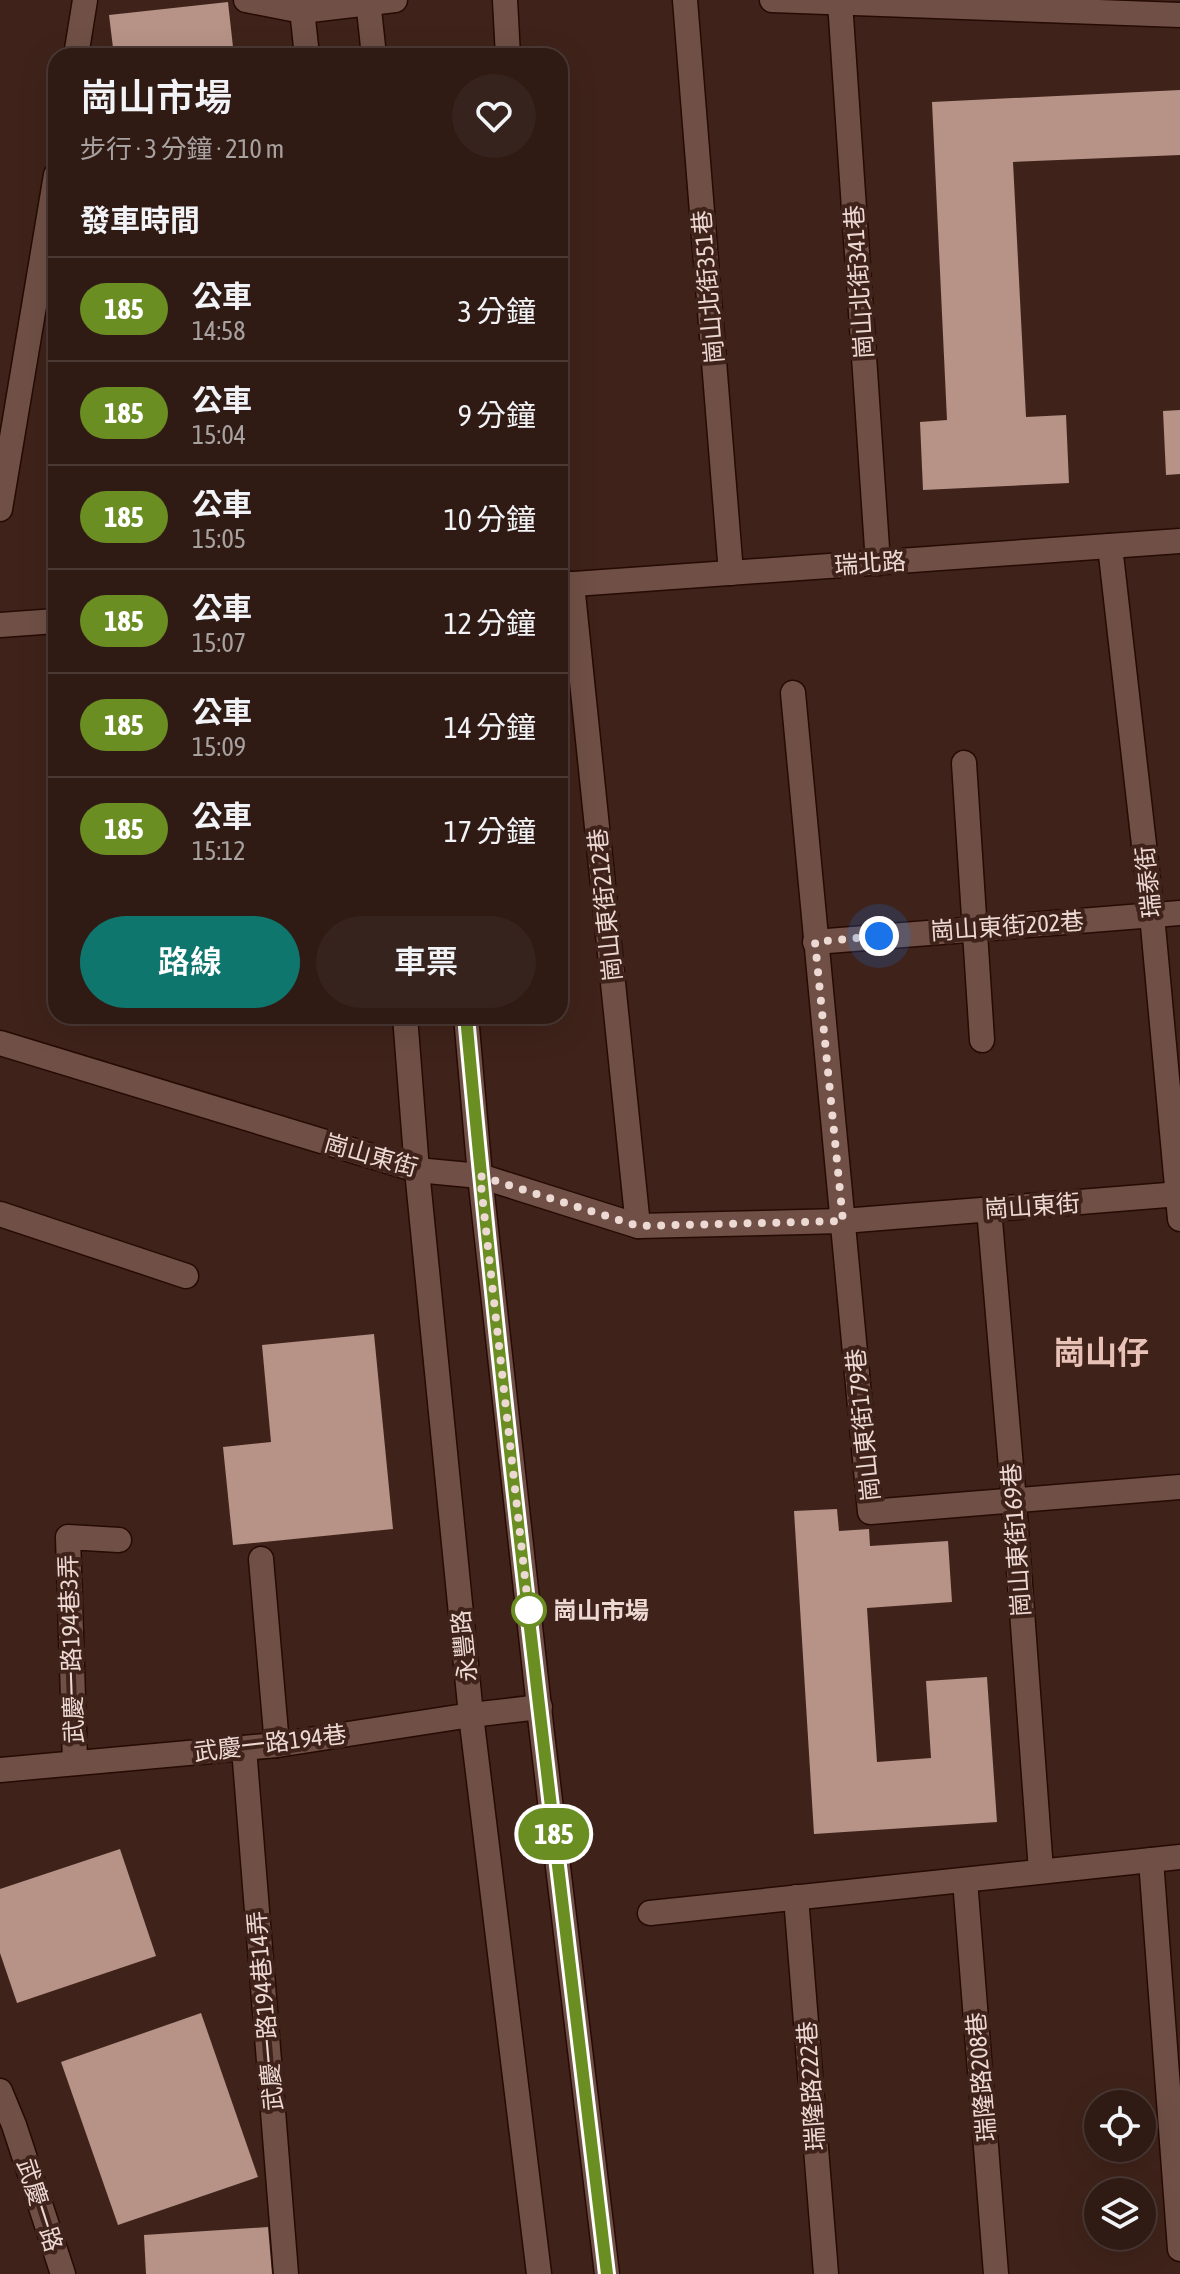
<!DOCTYPE html>
<html lang="zh-TW">
<head>
<meta charset="utf-8">
<style>
  body { margin:0; font-family:"Asap Condensed","Noto Sans TC",sans-serif; background:#37231d; color:#f1f3f6; height:100vh; display:flex; flex-direction:column; font-size:30px; white-space:nowrap }
  * { box-sizing:border-box; margin:0 }
  p { font-size:26px; color:#a7a1a0 }
  .icon { flex:none; width:44px; height:44px; fill:none; stroke:currentColor; stroke-width:2; stroke-linecap:round; stroke-linejoin:round }
  .map { position:relative; flex:1; overflow:hidden }
  .side { position:absolute; left:48px; top:48px; width:520px; height:976px; display:flex; flex-direction:column; background:#2f1a14; border-radius:24px; box-shadow:0 8px 32px #0002,0 0 0 2px #4a3834 }
  .side>* { flex:none }
  .badge { padding:0 16px; border-radius:26px; font-size:28px; line-height:52px }
  .tools { position:absolute; left:1084px; top:2090px; display:grid; gap:16px }
  .tools a { display:grid; place-items:center; width:72px; height:72px; border-radius:50%; background:#2f1a14; box-shadow:0 8px 32px #0002,0 0 0 2px #4a3834; font-size:40px }
  .you { position:absolute; width:40px; height:40px; margin:-20px; border:6px solid #fff; border-radius:50%; background:#1a73e8; box-shadow:0 0 0 12px #1a73e833 }
  .map>.badge { position:absolute; translate:-50% -50%; box-shadow:0 0 0 4px #fff }
  h2 { padding:0 32px; font-size:30px; line-height:72px }
  .round { display:grid; place-items:center; flex:none; width:84px; height:84px; border-radius:42px; background:#37231d }
  .head { display:flex; align-items:center; justify-content:space-between; height:136px; padding:0 32px }
  h1 { font-size:38px; font-weight:600; line-height:60px }
  .action { display:flex; gap:16px; margin-top:auto; padding:16px 32px }
  .action a { flex:1; height:92px; border-radius:48px; background:#0f766e; color:#fff; font-size:32px; font-weight:600; line-height:92px; text-align:center }
  .action a+a { background:#37231d; color:#f1f3f6 }
  ul { padding:0; list-style:none }
  li { display:flex; align-items:center; gap:24px; height:104px; padding:0 32px; border-top:2px solid #4a3834 }
  li div { flex:1 }
  li b { display:block; font-size:30px }
  li em { font-style:normal }
  li .badge { min-width:88px; font-weight:700; text-align:center }
  .map>svg:first-child { display:block }
</style>
</head>
<body>
<div class="map">
<svg width="1180" height="2274" viewBox="0 0 1180 2274">
  <rect width="100%" height="100%" fill="#3f231a"/>
  <g fill="#b69287">
    <path d="M228 2 234 56H114L109 15Z"/>
    <path d="M1180 90V155L1013 162 1026 417 1066 415 1069 483 923 490 920 422 947 420 932 102Z"/>
    <path d="M1180 410V474L1166 475 1163 411Z"/>
    <path d="M374 1334 393 1529 233 1545 223 1447 271 1442 262 1345Z"/>
    <path d="M837 1509 839 1531 869 1529 870 1546 948 1541 952 1602 867 1608 877 1762 931 1758 926 1681 987 1677 997 1822 814 1834 794 1511Z"/>
    <path d="M120 1849 156 1956 17 2003 0 1953V1889Z"/>
    <path d="M201 2013 258 2177 118 2225 61 2062Z"/>
    <path d="M268 2227 272 2274H146L144 2235Z"/>
  </g>
  <g fill="none" stroke-linecap="round" stroke-linejoin="round">
    <g stroke="#250b04" stroke-width="27">
      <g id="minor">
        <path d="M246 0 302 11 395 0"/>
        <path d="M301 0 307 56"/>
        <path d="M368 0 374 56"/>
        <path d="M505 0 508 56"/>
        <path d="M685 0 731 573"/>
        <path d="M772 0 1180 15"/>
        <path d="M840 2 878 563"/>
        <path d="M76 56 85 0"/>
        <path d="M0 509 56 175"/>
        <path d="M1110 546 1152 915 1180 1219"/>
        <path d="M572 584 638 1226"/>
        <path d="M560 585 1180 541"/>
        <path d="M0 625 56 621"/>
        <path d="M793 693 870 1512 1180 1487"/>
        <path d="M964 763 982 1040"/>
        <path d="M815 942 1180 913"/>
        <path d="M405 1016 417 1170 471 1715 539 2274"/>
        <path d="M466 1016 480 1176 542 1734 607 2274"/>
        <path d="M0 1043 417 1170 480 1176 638 1226 843 1221 1180 1194"/>
        <path d="M989 1209 1014 1502 1041 1871"/>
        <path d="M0 1214 186 1276"/>
        <path d="M261 1559 277 1745"/>
        <path d="M244 1748 286 2274"/>
        <path d="M75 1763 68 1537 119 1540"/>
        <path d="M0 1770 277 1745 471 1715 540 1707"/>
        <path d="M1151 1860 1180 2249"/>
        <path d="M965 1880 996 2274"/>
        <path d="M796 1897 826 2274"/>
        <path d="M650 1913 1180 1857"/>
        <path d="M0 2091 14 2125 63 2274"/>
      </g>
    </g>
    <use href="#minor" stroke="#705046" stroke-width="24"/>
  </g>
  <g fill="none" stroke-linecap="round" stroke-linejoin="round">
    <g stroke="#fff" stroke-width="18">
      <path id="line" d="M466 1016C504 1436 557 1855 607 2274"/>
    </g>
    <use href="#line" stroke="#6b8e23" stroke-width="12"/>
    <path stroke="#edd9d3" stroke-width="8" stroke-dasharray="0 14.4" d="M529 1610V1614L480 1176 638 1226 843 1221 815 942 879 936"/>
  </g>
  <circle fill="#fff" stroke="#6b8e23" stroke-width="4" cx="529" cy="1610" r="16"/>
  <g text-anchor="middle" dominant-baseline="central" stroke-width="8" stroke-linejoin="round" paint-order="stroke">
    <g font-size="24" fill="#edd9d3" stroke="#3f231a">
      <text transform="translate(859 282) rotate(-94)">崗山北街341巷</text>
      <text transform="translate(708 287) rotate(-95)">崗山北街351巷</text>
      <text transform="translate(870 563) rotate(-4)">瑞北路</text>
      <text transform="translate(1148 882) rotate(-96)">瑞泰街</text>
      <text transform="translate(605 905) rotate(-96)">崗山東街212巷</text>
      <text transform="translate(1007 926) rotate(-4)">崗山東街202巷</text>
      <text transform="translate(371 1155) rotate(16)">崗山東街</text>
      <text transform="translate(1032 1206) rotate(-4)">崗山東街</text>
      <text transform="translate(863 1425) rotate(-96)">崗山東街179巷</text>
      <text transform="translate(1016 1540) rotate(-94)">崗山東街169巷</text>
      <text transform="translate(464 1646) rotate(-96)">永豐路</text>
      <text transform="translate(71 1649) rotate(-92)">武慶一路194巷3弄</text>
      <text transform="translate(270 1743) rotate(-7)">武慶一路194巷</text>
      <text transform="translate(265 2011) rotate(-95)">武慶一路194巷14弄</text>
      <text transform="translate(981 2077) rotate(-95)">瑞隆路208巷</text>
      <text transform="translate(811 2086) rotate(-94)">瑞隆路222巷</text>
      <text transform="translate(40 2205) rotate(72)">武慶一路</text>
    </g>
    <g font-size="24" font-weight="bold" fill="#edd9d3" stroke="#3f231a" text-anchor="start">
      <text x="553" y="1610">崗山市場</text>
    </g>
    <g font-size="32" font-weight="bold" fill="#e8c2b6" stroke="#3f231a">
      <text x="1101" y="1352">崗山仔</text>
    </g>
  </g>
</svg>
<div class="tools">
<a><svg class="icon" aria-label="locate" viewBox="0 0 24 24"><circle cx="12" cy="12" r="6"/><path d="M12 2v4M12 18v4M2 12h4M18 12h4"/></svg></a>
<a><svg class="icon" aria-label="layers" viewBox="0 0 24 24"><path d="M12 4l9 5-9 5-9-5zM3 14l9 5 9-5"/></svg></a>
</div>
<div class="you" style="left:879px;top:936px"></div>
<b class="badge" style="left:554px;top:1834px;background:#6b8e23;color:#fff">185</b>
<section class="side">
<div class="head"><div><h1>崗山市場</h1><p>步行 · 3 分鐘 · 210 m</p></div><a class="round"><svg class="icon" aria-label="heart" viewBox="0 0 24 24"><path d="M12 20l-8-8c-3-5 5-10 8-4 3-6 11-1 8 4z"/></svg></a></div>
<h2>發車時間</h2>
<ul>
<li><span class="badge" style="background:#6b8e23;color:#fff">185</span><div><b>公車</b><p>14:58</p></div><em>3 分鐘</em></li>
<li><span class="badge" style="background:#6b8e23;color:#fff">185</span><div><b>公車</b><p>15:04</p></div><em>9 分鐘</em></li>
<li><span class="badge" style="background:#6b8e23;color:#fff">185</span><div><b>公車</b><p>15:05</p></div><em>10 分鐘</em></li>
<li><span class="badge" style="background:#6b8e23;color:#fff">185</span><div><b>公車</b><p>15:07</p></div><em>12 分鐘</em></li>
<li><span class="badge" style="background:#6b8e23;color:#fff">185</span><div><b>公車</b><p>15:09</p></div><em>14 分鐘</em></li>
<li><span class="badge" style="background:#6b8e23;color:#fff">185</span><div><b>公車</b><p>15:12</p></div><em>17 分鐘</em></li>
</ul>
<div class="action"><a>路線</a><a>車票</a></div>
</section>
</div>
</body>
</html>
